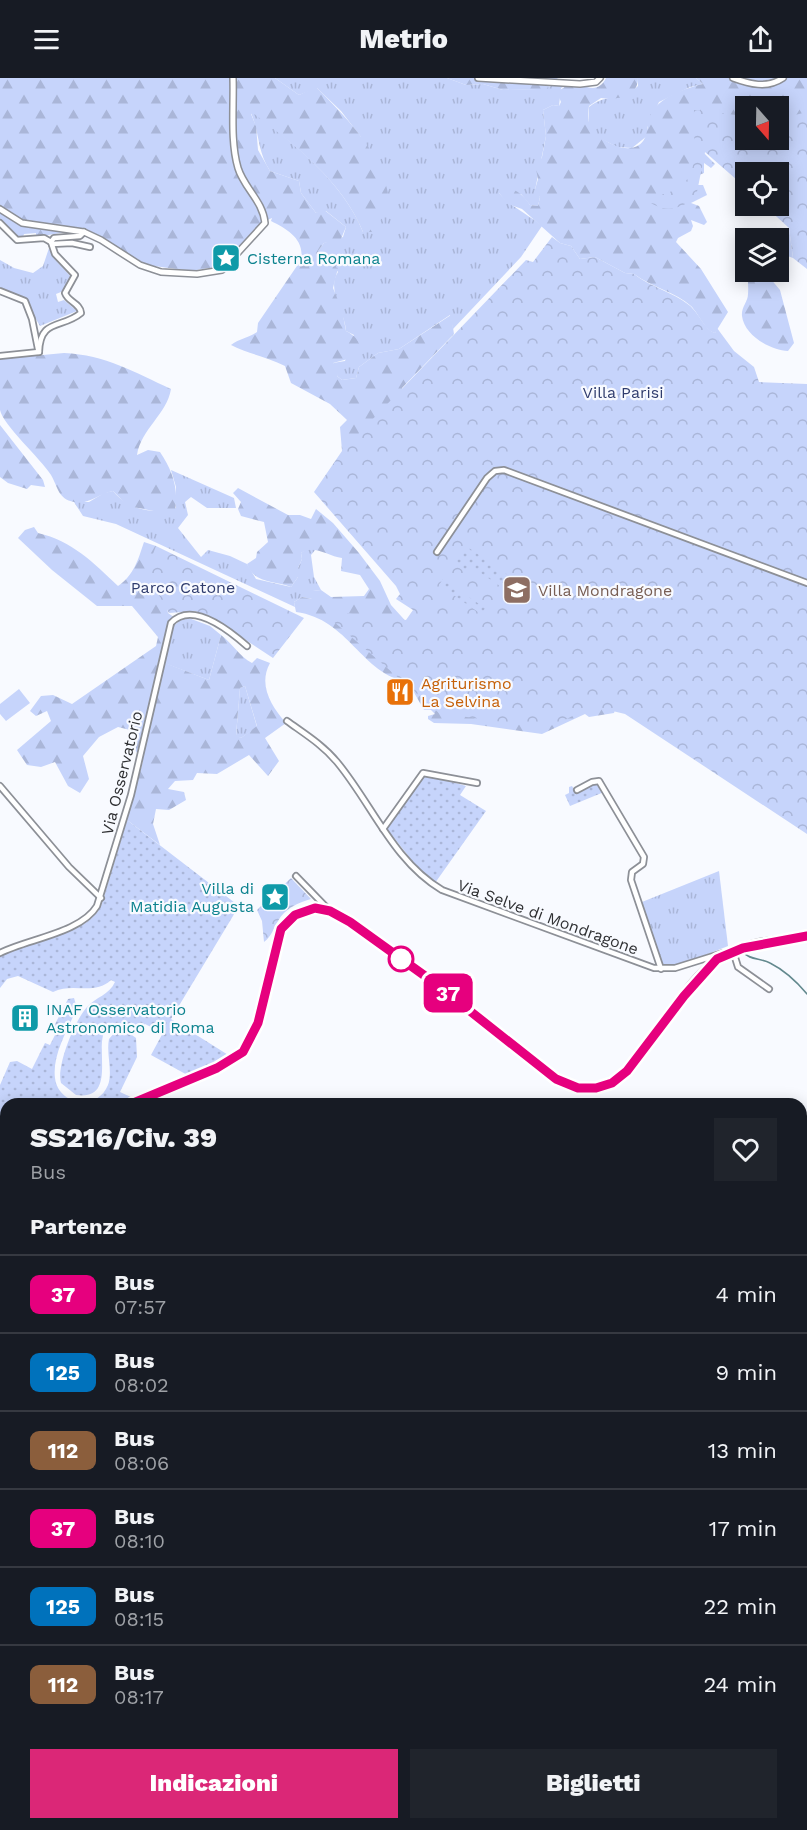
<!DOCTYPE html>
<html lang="it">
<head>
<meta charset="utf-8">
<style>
  body { margin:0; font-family:"Work Sans",sans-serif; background:#20242c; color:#f1f3f6; height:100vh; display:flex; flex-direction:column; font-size:22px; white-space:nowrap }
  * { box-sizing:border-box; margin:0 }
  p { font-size:20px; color:#9ea1a6 }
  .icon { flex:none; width:33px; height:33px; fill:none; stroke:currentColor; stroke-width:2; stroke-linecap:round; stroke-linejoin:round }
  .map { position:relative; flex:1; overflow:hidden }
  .side { position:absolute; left:0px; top:1020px; width:807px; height:732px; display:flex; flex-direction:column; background:#171b24; border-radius:18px 18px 0 0; box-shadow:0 3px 15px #0003 }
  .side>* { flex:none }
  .badge { padding:0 12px; border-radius:9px; font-size:21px; line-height:39px }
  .needle { width:39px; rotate:160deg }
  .controls { position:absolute; left:735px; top:18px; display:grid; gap:12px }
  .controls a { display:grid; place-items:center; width:54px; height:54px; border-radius:0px; background:#171b24; box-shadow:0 3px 15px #0003; font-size:30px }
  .map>.badge { position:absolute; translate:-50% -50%; box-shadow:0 0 0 3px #fff }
  h2 { padding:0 30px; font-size:22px; line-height:54px }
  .round { display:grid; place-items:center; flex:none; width:63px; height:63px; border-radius:0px; background:#20242c }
  .summary { display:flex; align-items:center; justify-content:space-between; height:102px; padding:0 30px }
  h1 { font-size:28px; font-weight:800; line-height:45px }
  .primary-button { display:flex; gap:12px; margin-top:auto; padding:12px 30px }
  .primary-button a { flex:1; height:69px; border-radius:0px; background:#db2777; color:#fff; font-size:24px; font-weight:800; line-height:69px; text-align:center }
  .primary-button a+a { background:#20242c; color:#f1f3f6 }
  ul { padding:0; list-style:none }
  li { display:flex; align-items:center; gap:18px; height:78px; padding:0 30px; border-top:2px solid #363941 }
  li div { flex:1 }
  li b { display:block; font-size:22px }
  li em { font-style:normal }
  li .badge { min-width:66px; font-weight:700; text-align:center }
  header { display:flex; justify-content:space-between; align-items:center; height:78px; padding:0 30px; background:#171b24; font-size:27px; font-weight:800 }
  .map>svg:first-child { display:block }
</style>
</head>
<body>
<header><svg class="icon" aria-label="menu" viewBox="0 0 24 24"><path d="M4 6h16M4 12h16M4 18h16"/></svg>Metrio<svg class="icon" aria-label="share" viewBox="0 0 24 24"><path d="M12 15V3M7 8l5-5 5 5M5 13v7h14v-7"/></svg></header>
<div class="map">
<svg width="807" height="1752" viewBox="0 0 807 1752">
  <defs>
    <pattern id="grass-tufts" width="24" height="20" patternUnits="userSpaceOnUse" patternTransform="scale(1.5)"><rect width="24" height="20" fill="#c6d4fb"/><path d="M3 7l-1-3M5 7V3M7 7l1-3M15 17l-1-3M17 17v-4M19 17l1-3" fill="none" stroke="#aab6d8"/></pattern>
    <pattern id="forest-firs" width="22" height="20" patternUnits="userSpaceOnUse" patternTransform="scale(1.5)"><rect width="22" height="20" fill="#c6d4fb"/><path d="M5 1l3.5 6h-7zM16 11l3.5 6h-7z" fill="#aab6d8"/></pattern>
    <pattern id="park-crowns" width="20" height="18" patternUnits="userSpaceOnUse" patternTransform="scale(1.5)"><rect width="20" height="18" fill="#c6d4fb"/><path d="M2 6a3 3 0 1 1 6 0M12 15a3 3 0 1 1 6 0" fill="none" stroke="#aab6d8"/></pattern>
    <pattern id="garden-dots" width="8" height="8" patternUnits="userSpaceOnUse" patternTransform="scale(1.5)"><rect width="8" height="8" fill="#c6d4fb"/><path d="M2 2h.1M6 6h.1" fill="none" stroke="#aab6d8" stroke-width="1.8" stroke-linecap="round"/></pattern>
  </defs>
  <rect width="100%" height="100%" fill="#f8faff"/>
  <g fill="url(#grass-tufts)">
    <path d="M275 0H447L466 7 483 6 503 12 538 11 560 6 565 8 561 10 559 28 553 27 543 32 546 58 535 112 540 119 538 128 530 127 521 116 499 115C512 130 526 135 542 148L521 179 453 251 450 237 399 271 378 275 359 289 356 300 342 302 337 298 338 294 333 285 345 283 354 257 346 253C345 233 326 212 338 194 333 185 324 184 318 173L324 165 343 159 346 149 326 133 316 135 301 115 299 103 270 93C257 73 260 56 251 35L254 34C295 67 343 104 363 154L361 59 341 33 317 10 299 17Z"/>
    <path d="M638 0H696L703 6 690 9 659 24 647 50V58L632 70 617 69 596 58 589 49V29C610 13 619 26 638 8Z"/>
    <path d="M49 170 53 179 72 200 61 214 56 216 58 224 64 222 77 233 40 248 23 219 0 211V182L14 190 33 195 43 188Z"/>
    <path d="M171 392 234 420 236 430H207L191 419 185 424 188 437 178 450 201 479 208 472 230 478 247 486 256 501 291 509 298 499V490L302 481 301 475 306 471H316L311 477 314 499 321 512 313 513 312 521 302 519 294 524 295 529 116 446 83 438 74 424H89L104 415 113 413C128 432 155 437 176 430V409Z"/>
    <path d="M186 539 210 548 221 557 209 602 164 585C168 567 168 546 186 539Z"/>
    <path d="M245 608 257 649 241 660 236 658 240 610Z"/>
    <path d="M719 793 728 868 685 885 662 888 642 824Z"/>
  </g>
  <g fill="url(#forest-firs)" fill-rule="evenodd">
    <path d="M0 0H275L299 17 316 9C344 37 378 71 387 111 391 125 381 142 374 154H363C343 104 295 67 253 35L251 36 256 48 258 72 270 93 299 103 301 115 316 135 323 131 346 149 340 163 324 165 318 173 328 187 338 190 333 210 342 232 346 253C356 258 363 266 359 278L333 285 341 292 337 298 342 302 356 300 359 289 378 275 399 271 451 237 454 256 402 310 394 405 342 373 340 349 347 342 330 326 291 305 285 288C267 279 249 276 231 267 240 260 248 260 257 254L258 245 301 182C305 161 287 151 271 143L272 140 261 145 222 188 190 193 140 186 98 157 85 151 36 159V155L24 156 23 159 13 158 0 144Z"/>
    <path d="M447 0H558L546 11 503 12 483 6 466 7Z"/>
    <path d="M606 0H638C638 20 616 22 601 20L589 28C588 34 588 46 591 50 600 61 623 77 639 67 649 60 646 49 650 38 657 20 685 10 703 6L696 0H807V51L778 94 709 58 704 75 715 86 711 90 704 85V95L699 97 696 107H703L707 117 691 125 699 128 707 144 704 147 691 142 693 148 691 153 678 160 676 164 701 191 728 234 715 255C705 253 699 236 691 228 676 214 651 209 634 196L625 195 595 179 580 181 571 168 560 165 522 131 508 126 499 115 500 111C514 109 522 115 530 127L538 128 540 119 534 115 538 101 536 91 542 79 546 58 543 32 553 27 559 28 561 24 557 14 575 2H583L587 9C596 12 602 8 606 0ZM746 28H778V62H746Z"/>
    <path d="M789 150 793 180 779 175V161H784Z"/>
    <path d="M751 194H765L780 212 794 265 788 273C771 273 744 257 742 238 741 229 748 224 748 216 749 206 746 203 751 194Z"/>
    <path d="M64 275C106 277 134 294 171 311 167 336 141 351 137 377L148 372 160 374C173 393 180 414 174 437L128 428 113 413C98 416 89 427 74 424 58 421 58 409 51 397 41 381 3 347 0 332 0 316 0 297 0 281Z"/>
    <path d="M0 347 43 402 45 409 31 407 27 411 8 405 0 399Z"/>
    <path d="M238 410 288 437H300L311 441 316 431 333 445 359 475 380 503 391 527 421 560 618 623 614 635 589 639 585 636 542 656 471 646 434 645 428 641V638L435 636 431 632H424L408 604C361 596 349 541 296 534L294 524 302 519 312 521V513L321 512 331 519 364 518 369 511 360 497 341 493 342 480C328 478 313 466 301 475L302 481 298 490V499L291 509C274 502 254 506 247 486L256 480 257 474 268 464 264 444 241 438 238 431 241 424 233 415Z"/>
    <path d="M34 449 38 455C72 463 93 484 118 508 134 497 138 482 144 464L156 468 168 535 178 542 169 558 165 585 209 602 221 557C233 566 239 578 252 585L257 580 270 585C258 607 271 628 286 645L265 660 279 683 268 698 249 677 217 696 197 695 193 702 175 703 168 711 184 714 186 722 169 732 156 731 153 746 160 767 127 742 143 683 135 672 138 660 130 652 118 649 99 659 83 678 89 701 80 715 68 708 55 684 41 689 27 687 17 672 51 643 47 633 36 638 30 633 41 618 53 617 72 626 156 568 158 559 132 528H97L52 492 18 460 25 452ZM245 608 257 648 241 660 236 657 240 610Z"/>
  </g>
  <g fill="url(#park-crowns)">
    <path d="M694 32 745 38 746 62H778L779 41 807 34V191L793 180 789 150 765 128H778V94H746L745 109 705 74 696 119C675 134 664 135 643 120 706 113 693 82 694 32Z"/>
    <path d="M552 159 560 165 571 168 580 181 595 179 625 195 634 196C650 209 673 214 689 227 699 235 705 252 715 255L717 250 734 273 754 289 759 304 807 306V756L625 636 592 628 555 647 535 649 439 635 325 536 344 535 406 542 413 532 396 521 400 516 396 508 314 414 342 373 526 182 533 184Z"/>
    <path d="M156 468 304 540 273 580 218 544 195 533 169 535 146 494Z"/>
    <path d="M291 800 311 821C298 825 285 830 278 843 273 851 272 858 264 864L262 843 257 832Z"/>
  </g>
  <g fill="url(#garden-dots)">
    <path d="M466 468 508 497 500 508 469 487 464 493 454 486Z"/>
    <path d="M445 498 451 503 450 506 479 526 481 524 487 528 481 536 439 507Z"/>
    <path d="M425 696 466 708 460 717 486 733 435 805 414 785 387 751Z"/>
    <path d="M595 704 604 714 570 728 565 717 569 715V709L572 708 576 715Z"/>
    <path d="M127 742 239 828 171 941 233 980 191 999 151 977 165 951 158 947 155 951 145 946 142 952C65 919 134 1025 76 1017L61 1005C56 988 75 942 87 929 96 919 109 917 115 904L111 902C94 918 73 904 53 914L18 898 7 901 0 910V878C28 861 90 859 102 825Z"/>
    <path d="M74 920 77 930C68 951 52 977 55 1000 58 1027 97 1034 108 1007 113 993 106 976 109 961L115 954 125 952 136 960 137 979 120 1014 135 1021 123 1026H6V1075L0 1078V1007L10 984 17 983 32 991 45 965 50 967 58 951 54 948 68 921Z"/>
    <path d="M807 1310V1382L801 1377V1317Z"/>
  </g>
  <path fill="#c6d4fb" d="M19 611 30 625 6 643 0 636V626Z"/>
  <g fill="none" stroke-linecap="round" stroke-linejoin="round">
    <g stroke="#63898e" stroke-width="1.5">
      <path d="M743 874C749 882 761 880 770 885 784 892 797 904 807 916"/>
      <path d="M626 1746 636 1752"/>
    </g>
    <g stroke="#8d9097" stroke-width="8">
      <g id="minor">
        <path d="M0 145 17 162 44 160 51 164"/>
        <path d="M52 166 72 165 90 169"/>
        <path d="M0 213 25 223 32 241 38 271"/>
        <path d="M39 274C40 240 62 251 81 235 80 225 68 224 65 215L75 197 55 176 51 164 54 160 80 158 84 154"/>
        <path d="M0 278 39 274"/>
        <path d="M437 474 487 400 495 393 504 392 807 505"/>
        <path d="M287 643C305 656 323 667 337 684 372 726 393 783 442 812L654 890H675L723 875"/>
        <path d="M0 708 69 789 101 820"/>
        <path d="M577 712 592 704 599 703 644 779 643 786 632 794 631 802 661 891"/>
        <path d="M383 751 423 695 477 705"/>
        <path d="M296 798 330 833"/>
        <path d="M733 873 738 889 769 911"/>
        <path d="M0 875C27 861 81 855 97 828L131 717 171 545C192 522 230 553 247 568"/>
        <path d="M0 1191 6 1185"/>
        <path d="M0 1249 6 1248"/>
        <path d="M0 1326 6 1331"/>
        <path d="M0 1431 6 1421"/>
        <path d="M0 1546H6"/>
        <path d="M601 1746 607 1752"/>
      </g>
    </g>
    <g stroke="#8d9097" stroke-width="8">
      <g id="tertiary">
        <path d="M478 0 580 6 596 4 600 0"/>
        <path d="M733 0C749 6 767 11 783 0"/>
        <path d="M0 131 22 145 84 154 101 162 140 187 161 194 197 196 222 192 265 145C263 123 244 110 238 90 230 63 234 28 233 0"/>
        <path d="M801 1309 807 1301"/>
        <path d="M202 1752 213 1746"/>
      </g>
    </g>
    <g stroke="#8d9097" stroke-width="9">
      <g id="secondary">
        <path d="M0 1669 6 1673"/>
        <path d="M98 1746 103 1752"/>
      </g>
    </g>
    <g stroke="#8d9097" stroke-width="10">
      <g id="primary">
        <path d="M131 1026 220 988 245 971 258 945 279 855 291 840 313 831 330 833 359 851 432 903 556 1001C574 1013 598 1014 617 1002 629 994 637 979 646 967 664 943 695 896 719 880 742 864 779 862 807 859"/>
        <path d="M0 1081 6 1079"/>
      </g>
    </g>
    <use href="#minor" stroke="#fff" stroke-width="4.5"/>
    <use href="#tertiary" stroke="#fff" stroke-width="5"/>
    <use href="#secondary" stroke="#fff" stroke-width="6"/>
    <use href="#primary" stroke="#fff" stroke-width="7"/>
  </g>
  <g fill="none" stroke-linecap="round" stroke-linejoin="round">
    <g stroke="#fff" stroke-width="14">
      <path id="line" d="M131 1026 217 990 243 974 258 945 281 851 295 837 315 830 330 833 350 844 432 903 556 1001 578 1010H596L612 1005 627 993 684 918 717 881 743 870 807 858"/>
    </g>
    <use href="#line" stroke="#e6007e" stroke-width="9"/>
  </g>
  <defs>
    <g id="sight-square" transform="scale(1.5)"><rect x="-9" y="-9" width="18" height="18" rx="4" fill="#0f9aa8" stroke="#f8faff"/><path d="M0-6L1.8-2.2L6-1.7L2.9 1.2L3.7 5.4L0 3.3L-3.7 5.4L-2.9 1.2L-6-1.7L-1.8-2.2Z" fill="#fff"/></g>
    <g id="university-square" transform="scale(1.5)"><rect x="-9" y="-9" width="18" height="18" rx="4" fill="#8d6e63" stroke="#f8faff"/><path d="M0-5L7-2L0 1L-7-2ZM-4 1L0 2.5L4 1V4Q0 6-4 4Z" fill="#fff"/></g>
    <g id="restaurant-square" transform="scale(1.5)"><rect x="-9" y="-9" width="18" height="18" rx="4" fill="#e8710a" stroke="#f8faff"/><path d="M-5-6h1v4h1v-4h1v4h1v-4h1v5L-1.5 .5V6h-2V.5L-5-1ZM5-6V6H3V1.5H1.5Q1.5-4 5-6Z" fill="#fff"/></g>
    <g id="building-square" transform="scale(1.5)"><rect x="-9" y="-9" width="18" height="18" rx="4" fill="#0f9aa8" stroke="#f8faff"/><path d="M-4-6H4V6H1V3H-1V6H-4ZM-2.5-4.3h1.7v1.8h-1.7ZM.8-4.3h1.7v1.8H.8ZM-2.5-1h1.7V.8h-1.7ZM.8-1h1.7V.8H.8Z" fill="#fff"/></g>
  </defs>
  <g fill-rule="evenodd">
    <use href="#sight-square" x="226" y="180"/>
    <use href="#university-square" x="517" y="512"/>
    <use href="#restaurant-square" x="400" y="614"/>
    <use href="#sight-square" x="275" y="819"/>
    <use href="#building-square" x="25" y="940"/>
  </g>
  <circle fill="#fff" stroke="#e6007e" stroke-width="3" cx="401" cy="881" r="12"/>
  <g text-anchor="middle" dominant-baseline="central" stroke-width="4.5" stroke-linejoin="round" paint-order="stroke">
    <g font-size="16" fill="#0d838f" stroke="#f8faff" text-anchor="start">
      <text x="247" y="180">Cisterna Romana</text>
      <text x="254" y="810" text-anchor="end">Villa di<tspan x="254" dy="18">Matidia Augusta</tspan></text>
      <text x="46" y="931">INAF Osservatorio<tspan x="46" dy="18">Astronomico di Roma</tspan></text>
    </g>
    <g font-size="16" fill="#2f3c6e" stroke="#f8faff">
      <text x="623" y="314">Villa Parisi</text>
      <text x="183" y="509">Parco Catone</text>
    </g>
    <g font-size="16" fill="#785e54" stroke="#f8faff" text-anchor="start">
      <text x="538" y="512">Villa Mondragone</text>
    </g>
    <g font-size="16" fill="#c56008" stroke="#f8faff" text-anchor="start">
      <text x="421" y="605">Agriturismo<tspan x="421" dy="18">La Selvina</tspan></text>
    </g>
    <g font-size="16" fill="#2f3033" stroke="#f8faff">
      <text transform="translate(122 695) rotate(-76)">Via Osservatorio</text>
      <text transform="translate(548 839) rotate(20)">Via Selve di Mondragone</text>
    </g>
  </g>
</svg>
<div class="controls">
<a><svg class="needle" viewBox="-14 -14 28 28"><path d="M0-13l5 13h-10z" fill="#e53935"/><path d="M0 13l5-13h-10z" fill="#9ea1a6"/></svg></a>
<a><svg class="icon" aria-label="locate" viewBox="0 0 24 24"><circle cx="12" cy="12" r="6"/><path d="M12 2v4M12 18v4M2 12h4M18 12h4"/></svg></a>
<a><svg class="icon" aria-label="layers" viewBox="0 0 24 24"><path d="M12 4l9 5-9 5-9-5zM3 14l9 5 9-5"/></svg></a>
</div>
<b class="badge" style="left:448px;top:915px;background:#e6007e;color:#fff">37</b>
<section class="side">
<div class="summary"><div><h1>SS216/Civ. 39</h1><p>Bus</p></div><a class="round"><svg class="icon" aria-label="heart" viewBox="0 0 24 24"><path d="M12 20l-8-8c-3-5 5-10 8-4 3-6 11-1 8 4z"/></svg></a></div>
<h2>Partenze</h2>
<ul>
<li><span class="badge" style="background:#e6007e;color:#fff">37</span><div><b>Bus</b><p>07:57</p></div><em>4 min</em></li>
<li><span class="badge" style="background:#0072bc;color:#fff">125</span><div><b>Bus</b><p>08:02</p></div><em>9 min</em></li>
<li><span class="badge" style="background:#8b5e3c;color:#fff">112</span><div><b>Bus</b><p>08:06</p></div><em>13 min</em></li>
<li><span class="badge" style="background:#e6007e;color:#fff">37</span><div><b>Bus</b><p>08:10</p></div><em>17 min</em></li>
<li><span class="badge" style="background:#0072bc;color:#fff">125</span><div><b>Bus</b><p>08:15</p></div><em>22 min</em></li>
<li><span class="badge" style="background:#8b5e3c;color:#fff">112</span><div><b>Bus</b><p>08:17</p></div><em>24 min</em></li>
</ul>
<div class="primary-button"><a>Indicazioni</a><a>Biglietti</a></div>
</section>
</div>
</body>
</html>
